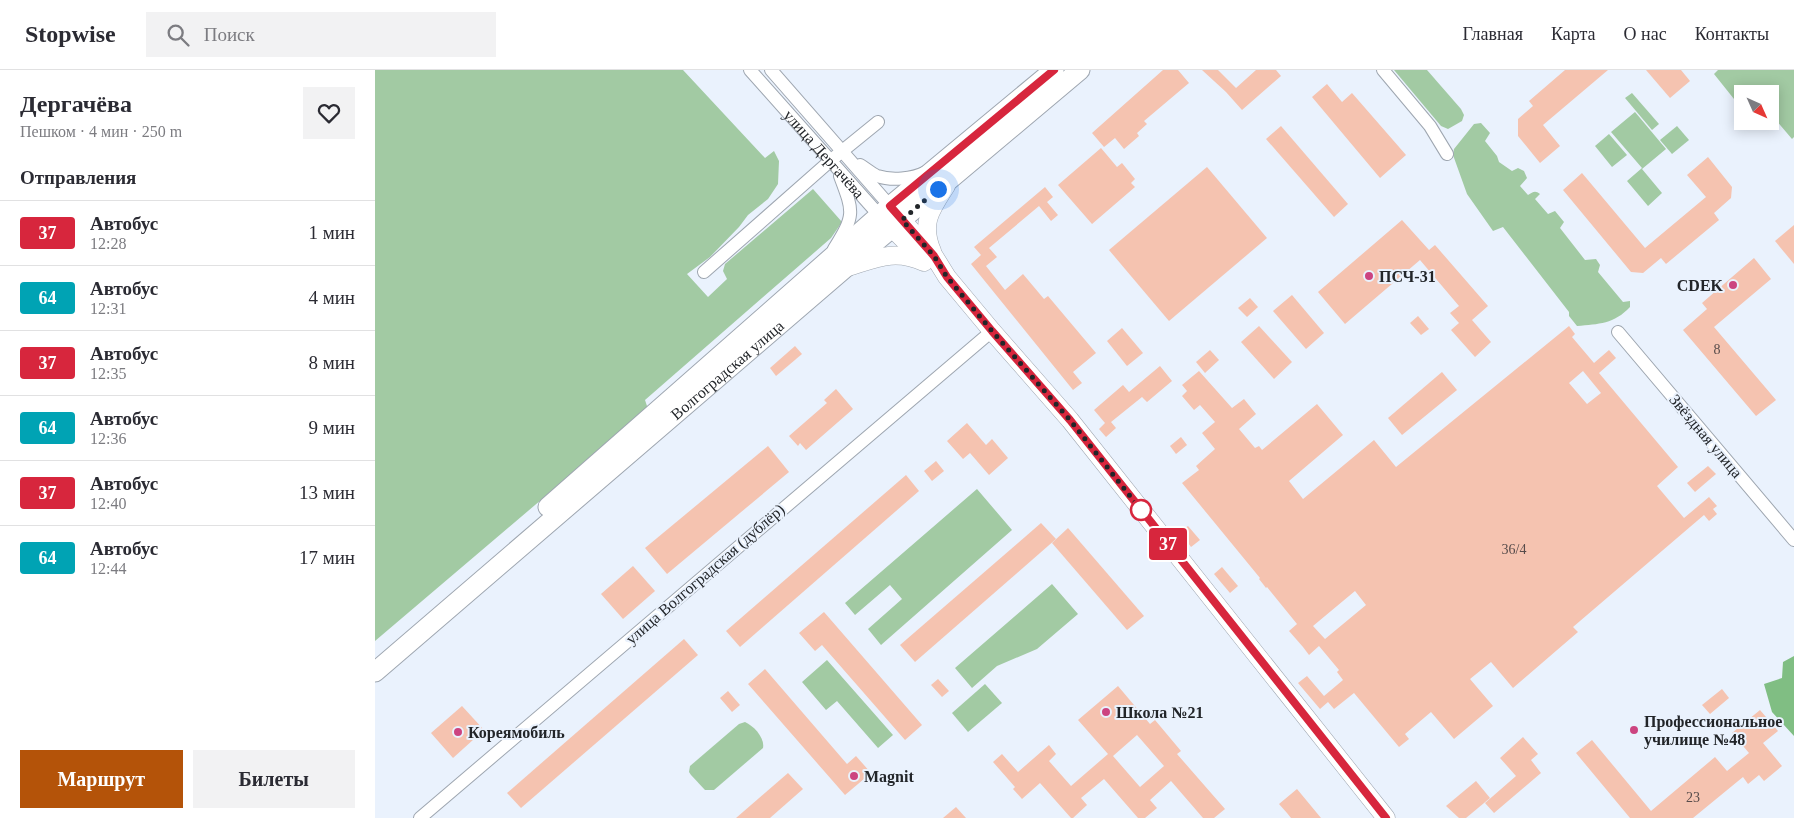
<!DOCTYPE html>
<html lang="ru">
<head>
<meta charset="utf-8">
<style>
  body { margin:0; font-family:Georgia,serif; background:#f2f2f3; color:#2b2b33; height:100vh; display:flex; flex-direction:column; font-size:19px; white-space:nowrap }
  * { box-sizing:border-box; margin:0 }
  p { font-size:16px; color:#7c7c81 }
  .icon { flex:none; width:28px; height:28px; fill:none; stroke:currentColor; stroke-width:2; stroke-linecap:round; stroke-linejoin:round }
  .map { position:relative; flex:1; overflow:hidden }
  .drawer { display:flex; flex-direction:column; background:#fff; width:375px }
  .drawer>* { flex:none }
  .badge { padding:0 10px; border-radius:4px; font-size:18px; line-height:32px }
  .needle { width:32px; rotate:135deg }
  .controls { position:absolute; left:1359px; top:15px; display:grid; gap:10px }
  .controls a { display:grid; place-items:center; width:45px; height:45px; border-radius:0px; background:#fff; box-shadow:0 2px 12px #0003; font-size:25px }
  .you { position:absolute; width:25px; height:25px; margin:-12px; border:4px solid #fff; border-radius:50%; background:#1a73e8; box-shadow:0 0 0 8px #1a73e833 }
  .map>.badge { position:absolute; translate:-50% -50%; box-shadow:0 0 0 2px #fff }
  h2 { padding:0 20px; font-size:19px; line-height:45px }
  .round { display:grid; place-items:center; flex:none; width:52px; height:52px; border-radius:0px; background:#f2f2f3 }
  .headline { display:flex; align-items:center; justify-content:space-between; height:85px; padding:0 20px }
  h1 { font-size:24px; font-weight:800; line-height:38px }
  .primary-button { display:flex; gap:10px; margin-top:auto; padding:10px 20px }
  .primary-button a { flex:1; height:58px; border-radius:0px; background:#b45309; color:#fff; font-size:20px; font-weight:800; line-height:58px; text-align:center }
  .primary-button a+a { background:#f2f2f3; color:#2b2b33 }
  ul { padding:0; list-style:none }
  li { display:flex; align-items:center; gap:15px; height:65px; padding:0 20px; border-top:1px solid #e1e1e2 }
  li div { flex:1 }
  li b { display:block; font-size:19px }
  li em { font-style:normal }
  li .badge { min-width:55px; font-weight:700; text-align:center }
  header { display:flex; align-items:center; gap:30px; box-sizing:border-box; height:70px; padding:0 25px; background:#fff; border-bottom:1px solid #e1e1e2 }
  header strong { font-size:24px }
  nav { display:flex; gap:28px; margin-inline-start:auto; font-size:18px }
  .search { width:350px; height:45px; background:#f2f2f3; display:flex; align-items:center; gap:12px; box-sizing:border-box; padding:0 18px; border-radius:0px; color:#7c7c81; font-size:19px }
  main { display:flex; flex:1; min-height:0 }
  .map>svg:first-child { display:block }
</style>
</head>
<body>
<header>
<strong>Stopwise</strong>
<div class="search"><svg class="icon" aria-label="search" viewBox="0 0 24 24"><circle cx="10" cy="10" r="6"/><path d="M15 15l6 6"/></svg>Поиск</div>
<nav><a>Главная</a><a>Карта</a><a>О нас</a><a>Контакты</a></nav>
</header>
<main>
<section class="drawer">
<div class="headline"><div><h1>Дергачёва</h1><p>Пешком · 4 мин · 250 m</p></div><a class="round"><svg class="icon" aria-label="heart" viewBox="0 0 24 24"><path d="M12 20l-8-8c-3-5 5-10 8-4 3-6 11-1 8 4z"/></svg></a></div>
<h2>Отправления</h2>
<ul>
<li><span class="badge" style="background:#d7263d;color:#fff">37</span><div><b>Автобус</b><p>12:28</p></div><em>1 мин</em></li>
<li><span class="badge" style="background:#00a3b4;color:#fff">64</span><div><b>Автобус</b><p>12:31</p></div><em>4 мин</em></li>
<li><span class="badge" style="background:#d7263d;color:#fff">37</span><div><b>Автобус</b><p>12:35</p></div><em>8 мин</em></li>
<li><span class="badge" style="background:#00a3b4;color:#fff">64</span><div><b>Автобус</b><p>12:36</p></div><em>9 мин</em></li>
<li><span class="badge" style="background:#d7263d;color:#fff">37</span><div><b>Автобус</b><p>12:40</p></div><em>13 мин</em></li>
<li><span class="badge" style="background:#00a3b4;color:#fff">64</span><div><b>Автобус</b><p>12:44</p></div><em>17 мин</em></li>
</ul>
<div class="primary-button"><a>Маршрут</a><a>Билеты</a></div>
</section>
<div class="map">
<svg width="1419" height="748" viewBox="0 0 1419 748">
  <rect width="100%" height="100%" fill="#eaf2fd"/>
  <g fill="#a2caa3">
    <path d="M0 0H308L390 88 399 81 404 91 403 114 393 129 373 145 364 157 335 187 312 204 333 227 352 209 348 201 350 194 438 119 467 152 456 168 270 330 273 339 0 571Z"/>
    <path d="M1019 0H1052L1086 39 1089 45 1087 51 1073 59 1066 56Z"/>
    <path d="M1343 0H1419V67L1417 69 1395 43V24H1378L1373 18 1359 29 1339 4Z"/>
    <path d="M1257 23 1284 54 1277 60 1250 28Z"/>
    <path d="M1260 42 1291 79 1267 99 1287 123 1273 136 1252 111 1267 98 1236 62Z"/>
    <path d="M1106 53 1115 63 1110 71 1122 86 1124 92 1137 101 1143 98 1149 101 1152 108 1145 116 1153 125C1158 122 1160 120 1165 124L1160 129 1173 144 1180 141 1189 152 1185 158 1210 190 1221 189 1225 195 1223 202 1248 232 1255 231V237C1239 254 1224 254 1202 256L1194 246V242L1128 157 1118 161 1092 124 1078 85 1079 79 1099 54Z"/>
    <path d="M1302 56 1314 70 1297 84 1285 70Z"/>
    <path d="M1234 64 1252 85 1237 97 1220 76Z"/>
    <path d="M602 419 637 460 506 575 493 559 527 529 515 515 480 545 470 533Z"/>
    <path d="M677 514 703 544 662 579 622 596 597 618 580 598Z"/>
    <path d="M452 590 518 665 503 678 462 631 451 640 427 612Z"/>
    <path d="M610 614 627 633 593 662 577 643Z"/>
    <path d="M370 652C379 656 390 668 388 678L339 720H330L316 705 314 702 315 696 364 654Z"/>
  </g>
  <path fill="#80be83" d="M1419 586V666L1397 642 1389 614 1407 608 1408 592Z"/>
  <g fill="#f5c3b0" fill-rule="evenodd">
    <path d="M788 0H803L814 13 769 51 772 54 762 63 764 66 749 79 740 68 729 77 717 63Z"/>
    <path d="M827 0H843L861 18 881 0H901L906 6 867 40 851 22Z"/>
    <path d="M1190 0H1233L1168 55 1185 76 1165 93 1143 66V49L1158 36 1154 31Z"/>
    <path d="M1271 0H1306L1315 11 1295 28Z"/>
    <path d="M952 14 967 32 977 23 1031 85 1005 108 937 27Z"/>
    <path d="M906 56 973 134 959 147 891 69Z"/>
    <path d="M726 78 742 97 747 93 760 109 756 113 760 117 717 154 683 115Z"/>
    <path d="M1333 87 1357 117 1356 128 1339 143 1344 150 1291 194 1286 188 1268 203 1256 202 1188 120 1207 103 1270 178 1331 127 1312 105Z"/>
    <path d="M832 97 892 168 794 251 734 180Z"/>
    <path d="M670 117 678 127 672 132 683 145 676 151 664 136 614 178 622 187 611 196 630 220 648 204 669 229 673 226 721 283 698 302 707 313 698 320 596 194 606 185 599 177Z"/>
    <path d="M1027 150 1054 180 1060 175 1113 236 1097 250 1116 272 1100 287 1076 260 1084 253 1075 243 1084 236 1045 190 970 254 943 222Z"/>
    <path d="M1419 155V194L1400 171Z"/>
    <path d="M1379 188 1396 209 1339 257 1401 330 1381 346 1308 260 1332 239 1327 233Z"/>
    <path d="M917 225 949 263 931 279 898 241Z"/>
    <path d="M875 228 883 237 872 247 863 238Z"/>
    <path d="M1043 246 1054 259 1046 265 1035 253Z"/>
    <path d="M884 256 917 292 899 309 866 272Z"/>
    <path d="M1194 256 1200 264 1197 267 1219 293 1234 280 1241 288 1224 303 1303 397 1282 416 1309 448 1334 427 1342 436 1338 439 1342 444 1334 451 1329 445 1198 557 1203 562 1138 618 1116 592 1095 609 1118 636 1079 669 1056 642 1030 664 1034 669 1024 677 979 623 959 639 953 632 945 639 923 613 932 606 949 626 968 610 962 602 964 600 944 576 934 585 928 577 914 561 922 554 892 517 891 518 888 514 884 509 885 508 807 413 824 400 821 396 840 379 827 363 840 352 825 335 819 340 807 326 812 321 807 315 824 301 857 338 869 329 881 344 864 359 880 378 884 376 887 380 942 334 968 365 914 411 928 429 999 370 1021 397ZM1208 301 1226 323 1212 334 1194 313ZM980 521 991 535 950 569 938 556Z"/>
    <path d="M747 258 768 283 752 296 732 271Z"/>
    <path d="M420 276 427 284 401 306 395 298Z"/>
    <path d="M835 280 844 290 830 303 821 292Z"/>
    <path d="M785 296 797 311 772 332 767 327 736 352 741 358 731 367 724 359 730 353 719 340 748 315 754 322Z"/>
    <path d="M1067 302 1082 320 1027 365 1013 348Z"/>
    <path d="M461 319 478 339 431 380 425 373 423 376 414 366 452 333 449 330Z"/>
    <path d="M592 353 611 375 617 369 633 388 614 405 595 383 588 389 572 371Z"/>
    <path d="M806 367 812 375 801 384 795 376Z"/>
    <path d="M393 376 414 402 292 504 270 478Z"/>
    <path d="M561 391 569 401 557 411 549 401Z"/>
    <path d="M1333 396 1341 404 1320 422 1312 413Z"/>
    <path d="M531 405 544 421 365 577 351 561Z"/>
    <path d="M666 453 681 469 540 592 525 575Z"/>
    <path d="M813 456 825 470 816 477 805 462Z"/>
    <path d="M693 458 769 546 752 560 677 473Z"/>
    <path d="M258 496 280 521 248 549 226 524Z"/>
    <path d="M847 497 863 516 855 523 839 504Z"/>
    <path d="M449 542 547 655 530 670 447 575 440 581 424 563Z"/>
    <path d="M309 569 323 585 146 738 132 723Z"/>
    <path d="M390 599 472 694 481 686 496 703 470 725 373 614Z"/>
    <path d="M563 609 574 621 567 627 556 615Z"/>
    <path d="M743 616 775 654 780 650 806 681 802 684 850 739 839 748H828L796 711 775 730 782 738 770 748H763L729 709 706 728 712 735 698 748H696L665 713 647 729 638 719 640 717 618 692 627 684 643 702 674 675 681 684 674 691 696 716 733 684 703 650ZM762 665 789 696 765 717 738 686Z"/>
    <path d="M1347 619 1354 628 1335 644 1327 635Z"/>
    <path d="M353 621 365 635 357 642 345 628Z"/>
    <path d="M87 636 109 660 78 688 56 663Z"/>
    <path d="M1385 640 1403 661 1388 673 1407 696 1389 711 1384 705 1373 714 1368 707 1318 748H1255L1201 683 1217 670 1276 741 1340 687 1352 701 1374 683 1357 663Z"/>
    <path d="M1148 667 1163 684 1156 690 1166 703 1119 743 1110 733 1141 706 1125 688Z"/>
    <path d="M413 703 428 719 395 748H361Z"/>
    <path d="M1101 711 1115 728 1091 748H1084L1071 736Z"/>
    <path d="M922 719 946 748H916L912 743 904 734Z"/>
    <path d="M581 737 591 748H568Z"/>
  </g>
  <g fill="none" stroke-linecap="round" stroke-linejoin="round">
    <g stroke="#9ea6b0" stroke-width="14">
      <g id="street">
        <path id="s1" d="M375 0 504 145"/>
        <path d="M396 0 515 136"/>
        <path d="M1008 0 1055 56 1072 84"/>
        <path d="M485 95C490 98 496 103 502 106 517 111 537 109 551 102"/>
        <path d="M459 179C480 145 479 143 465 106"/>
        <path d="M329 202 455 91 503 52"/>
        <path d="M1243 262 1419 470"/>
        <path d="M45 748 617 261"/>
      </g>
    </g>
    <g stroke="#9ea6b0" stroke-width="19">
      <g id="secondary">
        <path d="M517 139 559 186 572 207 617 261 695 350 1011 748"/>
        <path d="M508 149 546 187"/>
        <path d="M557 181C545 153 556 139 571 116"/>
        <path d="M473 197C502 188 520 179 549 192"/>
      </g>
    </g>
    <g stroke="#9ea6b0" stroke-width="21">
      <g id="primary">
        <path d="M173 437 515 136 679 0"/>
        <path id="s2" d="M0 602 505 168 705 0"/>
      </g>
    </g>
    <use href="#street" stroke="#fff" stroke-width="12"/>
    <use href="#secondary" stroke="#fff" stroke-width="18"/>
    <use href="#primary" stroke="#fff" stroke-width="19"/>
  </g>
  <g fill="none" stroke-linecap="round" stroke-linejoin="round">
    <g stroke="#fff" stroke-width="11">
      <path id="line" d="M679 0 515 136 559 186 572 207 617 261 695 350 1011 748"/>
    </g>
    <use href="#line" stroke="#d7263d" stroke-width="8"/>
    <path stroke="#222529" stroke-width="5" stroke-dasharray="0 9" d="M563 119 527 150 559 186 572 207 617 261 695 350 766 440"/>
  </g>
  <g fill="#cc4480" stroke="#eaf2fd" stroke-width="2">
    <circle cx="994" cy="206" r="5"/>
    <circle cx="1358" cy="215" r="5"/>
    <circle cx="731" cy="642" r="5"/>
    <circle cx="1259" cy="660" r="5"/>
    <circle cx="83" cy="662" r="5"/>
    <circle cx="479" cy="706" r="5"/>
  </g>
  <circle fill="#fff" stroke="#d7263d" stroke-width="2.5" cx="766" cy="440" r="10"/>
  <g text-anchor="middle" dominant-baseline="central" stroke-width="4" stroke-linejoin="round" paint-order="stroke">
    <g font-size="14" fill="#574c4b">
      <text x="1342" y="279">8</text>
      <text x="1139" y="479">36/4</text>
      <text x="1318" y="727">23</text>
    </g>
    <g font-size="16" fill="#222529" stroke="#eaf2fd">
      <text stroke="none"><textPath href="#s1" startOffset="112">улица Дергачёва</textPath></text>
      <text stroke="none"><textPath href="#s2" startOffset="464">Волгоградская улица</textPath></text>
      <text transform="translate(1331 366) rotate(50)">Звёздная улица</text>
      <text transform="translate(330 504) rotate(-41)">улица Волгоградская (дублёр)</text>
    </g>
    <g font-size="16" font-weight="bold" fill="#222529" stroke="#eaf2fd" text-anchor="start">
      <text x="1004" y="206">ПСЧ-31</text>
      <text x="1348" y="215" text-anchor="end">CDEK</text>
      <text x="741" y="642">Школа №21</text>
      <text x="1269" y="651">Профессиональное<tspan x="1269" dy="18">училище №48</tspan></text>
      <text x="93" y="662">Кореямобиль</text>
      <text x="489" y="706">Magnit</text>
    </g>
  </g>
</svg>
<div class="controls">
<a><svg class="needle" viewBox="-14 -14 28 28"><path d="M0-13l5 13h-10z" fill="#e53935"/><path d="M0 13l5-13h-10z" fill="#7c7c81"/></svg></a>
</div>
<div class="you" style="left:563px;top:119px"></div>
<b class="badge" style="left:793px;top:474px;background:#d7263d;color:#fff">37</b>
</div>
</main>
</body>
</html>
